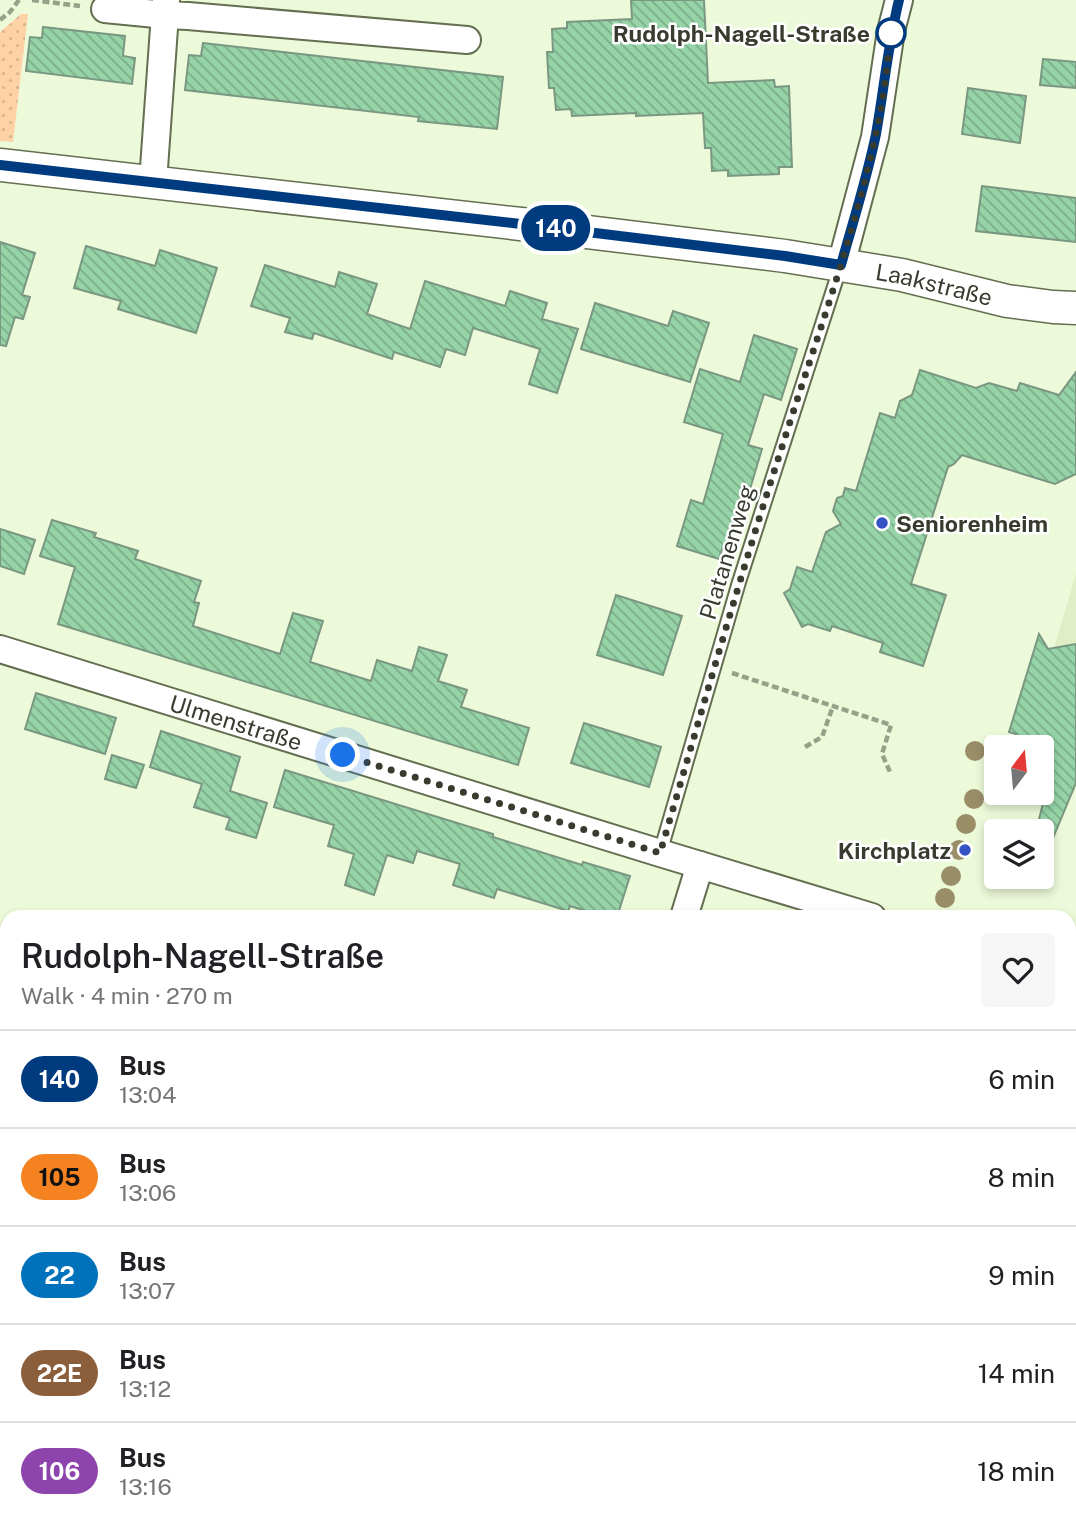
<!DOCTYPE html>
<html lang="en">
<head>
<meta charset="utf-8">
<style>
  body { margin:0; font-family:"Public Sans",sans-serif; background:#f6f6f6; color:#202124; height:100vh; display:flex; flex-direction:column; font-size:26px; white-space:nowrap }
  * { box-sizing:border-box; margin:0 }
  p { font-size:23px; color:#757577 }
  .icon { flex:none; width:38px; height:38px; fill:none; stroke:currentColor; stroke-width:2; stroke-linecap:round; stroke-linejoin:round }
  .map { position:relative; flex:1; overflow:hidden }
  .sheet { position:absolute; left:0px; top:910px; width:1076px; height:623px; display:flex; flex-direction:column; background:#fff; border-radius:21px 21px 0 0; box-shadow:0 4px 10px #0003 }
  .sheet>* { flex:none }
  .badge { padding:0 14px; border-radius:23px; font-size:24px; line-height:46px }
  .needle { width:46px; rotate:16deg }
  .controls { position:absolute; left:984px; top:735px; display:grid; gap:14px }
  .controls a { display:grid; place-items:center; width:70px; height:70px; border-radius:7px; background:#fff; box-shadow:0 4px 10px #0003; font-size:35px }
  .you { position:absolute; width:35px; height:35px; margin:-18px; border:5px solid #fff; border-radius:50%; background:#1a73e8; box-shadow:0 0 0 10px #1a73e833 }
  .map>.badge { position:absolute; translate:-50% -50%; box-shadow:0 0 0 4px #fff }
  .round { display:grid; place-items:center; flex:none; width:74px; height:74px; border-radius:7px; background:#f6f6f6 }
  .overview { display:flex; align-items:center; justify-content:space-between; height:119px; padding:0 21px }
  h1 { font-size:33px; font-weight:600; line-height:52px }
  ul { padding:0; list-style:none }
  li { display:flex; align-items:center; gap:21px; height:98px; padding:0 21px; border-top:2px solid #e0e0e0 }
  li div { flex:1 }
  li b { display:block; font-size:26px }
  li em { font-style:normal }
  li .badge { min-width:77px; font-weight:700; text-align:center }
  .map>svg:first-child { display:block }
</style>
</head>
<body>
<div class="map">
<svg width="1076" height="1533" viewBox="0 0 1076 1533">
  <defs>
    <pattern id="grass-dots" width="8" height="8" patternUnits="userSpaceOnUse" patternTransform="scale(1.75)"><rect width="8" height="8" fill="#fed2a5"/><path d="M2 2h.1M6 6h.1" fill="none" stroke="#dab58e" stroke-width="1.8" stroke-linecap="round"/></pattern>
    <pattern id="building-back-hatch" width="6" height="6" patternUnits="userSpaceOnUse" patternTransform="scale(1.75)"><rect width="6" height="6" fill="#96d4a8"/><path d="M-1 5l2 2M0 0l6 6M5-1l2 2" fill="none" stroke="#7bad89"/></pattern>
  </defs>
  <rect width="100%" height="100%" fill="#edfad9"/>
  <path fill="#dfeec6" d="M1076 574V644L1066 646 1064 652 1054 648Z"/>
  <path fill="url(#grass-dots)" d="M21 14H28L13 142 0 141V32Z"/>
  <g fill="url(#building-back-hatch)" stroke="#7a9782" stroke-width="2">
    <path d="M631 0H704L708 83 774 80 775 87 789 86 792 167H779V174L728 176V170L712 171 711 148H705L703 113 636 116V113L572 116 571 109 556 110 554 88H549L547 52H553L552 29 567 28V22L632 19Z"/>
    <path d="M43 27 125 36 123 56 135 58 132 84 26 71 30 37 42 38Z"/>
    <path d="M203 43 503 77 497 129 418 121 419 117 185 90 189 55 201 56Z"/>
    <path d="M1043 59 1076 62V88L1040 85Z"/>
    <path d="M968 88 1026 96 1020 143 962 134Z"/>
    <path d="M982 186 1076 198V242L976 231Z"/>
    <path d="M0 242 35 253 22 295 30 297 23 319 15 317 6 346 0 345Z"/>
    <path d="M86 246 155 266 160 250 217 268 196 333 118 309 121 301 74 288Z"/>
    <path d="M265 265 335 287 339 272 377 284 367 314 410 329 425 281 505 306 510 291 547 303 542 319 578 329 557 393 529 384 540 349 473 328 465 355 446 349 440 367 394 352 392 359 314 333 312 339 285 332 290 318 251 306Z"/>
    <path d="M595 303 668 326 673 311 709 323 690 382 581 349Z"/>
    <path d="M754 335 797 349 781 400 764 394 748 445 762 449 747 499H744L728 547 723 546 719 559 677 546 691 500 703 504 723 434 684 422 700 369 740 382Z"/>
    <path d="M920 370 976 388 989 383 1017 391 1020 383 1059 395 1076 372V474L1055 484 962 455 954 464 948 467 911 584 946 595 923 666 880 652 883 643 832 626 830 631 808 624 802 627 784 593 790 589 797 567 812 572 826 532 841 524 833 511 837 498 843 496 845 488 856 491 880 413 895 418 900 401 912 395Z"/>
    <path d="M52 520 96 533 94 537 138 551 135 559 201 581 194 602 199 603 193 626 280 654 293 613 323 621 310 662 371 681 377 660 412 671 419 647 447 655 438 681 467 690 461 707 529 728 518 765 58 624 75 567 40 556Z"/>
    <path d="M0 529 35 540 24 574 0 566Z"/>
    <path d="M616 595 682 616 663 675 597 655Z"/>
    <path d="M1039 634 1048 649 1076 644V783L1043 862 1041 861V831H1036L1050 776 1041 774V747H1011L1016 734 1009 732Z"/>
    <path d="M36 693 116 718 105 754 25 729Z"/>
    <path d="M584 723 661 747 649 787 571 763Z"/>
    <path d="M161 731 240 757 230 791 267 803 256 838 226 829 230 818 194 807 202 784 150 767Z"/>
    <path d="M112 755 144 765 136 788 105 779Z"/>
    <path d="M285 770 493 834V837L582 865 583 862 630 876 617 917H605L570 906 568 911 497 889 494 898 453 885 460 864 417 851 413 863 387 855 374 895 345 885 354 854 328 846 334 825 274 807Z"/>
  </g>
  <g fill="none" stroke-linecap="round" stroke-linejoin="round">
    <g stroke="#646e51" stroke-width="16">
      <path id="service" d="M660 853 739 582 841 265"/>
    </g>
    <g stroke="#646e51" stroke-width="30">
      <g id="minor">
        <path d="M105 9 166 15 188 16 467 40"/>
        <path d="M153 182 166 0"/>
        <path d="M841 265 875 137 891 31 899 0"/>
        <path id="s1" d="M0 649 660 853 872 917"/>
        <path d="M684 917 700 865"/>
        <path d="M1069 980 1076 983"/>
        <path d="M0 1163 7 1165"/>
        <path d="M1069 1347 1076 1326"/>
        <path d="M490 1533 492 1526"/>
        <path d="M1008 1533 1010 1526"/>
      </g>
    </g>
    <g stroke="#646e51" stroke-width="35">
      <g id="tertiary">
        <path id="s2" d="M0 165 521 224 785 256 902 275 1007 301 1053 307 1076 308"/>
      </g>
    </g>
    <g stroke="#97a089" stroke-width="4.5" stroke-dasharray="7 3.5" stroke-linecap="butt">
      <path d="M32 0 80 6"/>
      <path d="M0 20 10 12 19 0"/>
      <path d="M732 673 891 725 882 754 890 772"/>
      <path d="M805 747 822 737 833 706"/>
    </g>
    <use href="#service" stroke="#fff" stroke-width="12"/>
    <use href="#minor" stroke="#fff" stroke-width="26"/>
    <use href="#tertiary" stroke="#fff" stroke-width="32"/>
  </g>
  <g fill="#9a8e69">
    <circle cx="975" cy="751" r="10"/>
    <circle cx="974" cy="799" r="10"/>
    <circle cx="966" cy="824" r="10"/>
    <circle cx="959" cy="850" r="10"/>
    <circle cx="951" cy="876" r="10"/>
    <circle cx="945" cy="898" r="10"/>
  </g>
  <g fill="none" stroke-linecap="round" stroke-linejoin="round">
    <g stroke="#fff" stroke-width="16">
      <path id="line" d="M0 165 521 224 785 256 841 265C853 222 867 178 876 134 884 89 888 44 899 0"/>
    </g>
    <use href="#line" stroke="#003b80" stroke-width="10"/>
    <path stroke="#373c2f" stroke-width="7" stroke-dasharray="0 12.6" d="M343 755 660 853C700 718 738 582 782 447 814 345 852 243 875 138 883 103 887 68 891 33"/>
  </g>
  <circle fill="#fff" stroke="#003b80" stroke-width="3.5" cx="891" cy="33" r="14"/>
  <g fill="#3452c3" stroke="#fff" stroke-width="2.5">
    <circle cx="882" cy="523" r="7"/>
    <circle cx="965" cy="850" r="7"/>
  </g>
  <g text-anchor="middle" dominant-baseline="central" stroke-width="5" stroke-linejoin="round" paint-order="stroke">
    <g font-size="23" font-weight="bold" fill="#373c2f" stroke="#fff" text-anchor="end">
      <text x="870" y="33">Rudolph-Nagell-Straße</text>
    </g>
    <g font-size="23" fill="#373c2f" stroke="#fff">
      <text stroke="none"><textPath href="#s2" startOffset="942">Laakstraße</textPath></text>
      <text transform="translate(727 552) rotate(-73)">Platanenweg</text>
      <text stroke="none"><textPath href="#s1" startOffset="247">Ulmenstraße</textPath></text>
    </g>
    <g font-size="23" font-weight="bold" fill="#373c2f" stroke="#fff" text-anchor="start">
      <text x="896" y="523">Seniorenheim</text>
      <text x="951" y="850" text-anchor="end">Kirchplatz</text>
    </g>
  </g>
</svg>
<div class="controls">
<a><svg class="needle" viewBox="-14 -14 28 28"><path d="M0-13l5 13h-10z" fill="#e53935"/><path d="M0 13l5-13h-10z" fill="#757577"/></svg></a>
<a><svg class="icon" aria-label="layers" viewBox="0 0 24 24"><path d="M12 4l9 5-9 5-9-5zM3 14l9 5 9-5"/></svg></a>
</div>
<div class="you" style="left:343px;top:755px"></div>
<b class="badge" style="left:556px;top:228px;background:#003b80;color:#fff">140</b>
<section class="sheet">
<div class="overview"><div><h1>Rudolph-Nagell-Straße</h1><p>Walk · 4 min · 270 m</p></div><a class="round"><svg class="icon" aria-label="heart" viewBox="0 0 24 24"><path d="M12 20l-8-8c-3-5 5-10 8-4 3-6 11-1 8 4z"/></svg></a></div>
<ul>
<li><span class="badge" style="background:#003b80;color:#fff">140</span><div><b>Bus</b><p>13:04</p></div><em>6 min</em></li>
<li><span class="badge" style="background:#f58220;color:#111">105</span><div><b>Bus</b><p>13:06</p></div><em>8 min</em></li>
<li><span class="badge" style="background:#0072bc;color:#fff">22</span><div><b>Bus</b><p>13:07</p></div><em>9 min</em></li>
<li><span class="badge" style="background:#8b5e3c;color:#fff">22E</span><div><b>Bus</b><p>13:12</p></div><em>14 min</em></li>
<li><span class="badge" style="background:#8e44ad;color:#fff">106</span><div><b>Bus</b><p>13:16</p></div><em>18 min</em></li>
</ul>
</section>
</div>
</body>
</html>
